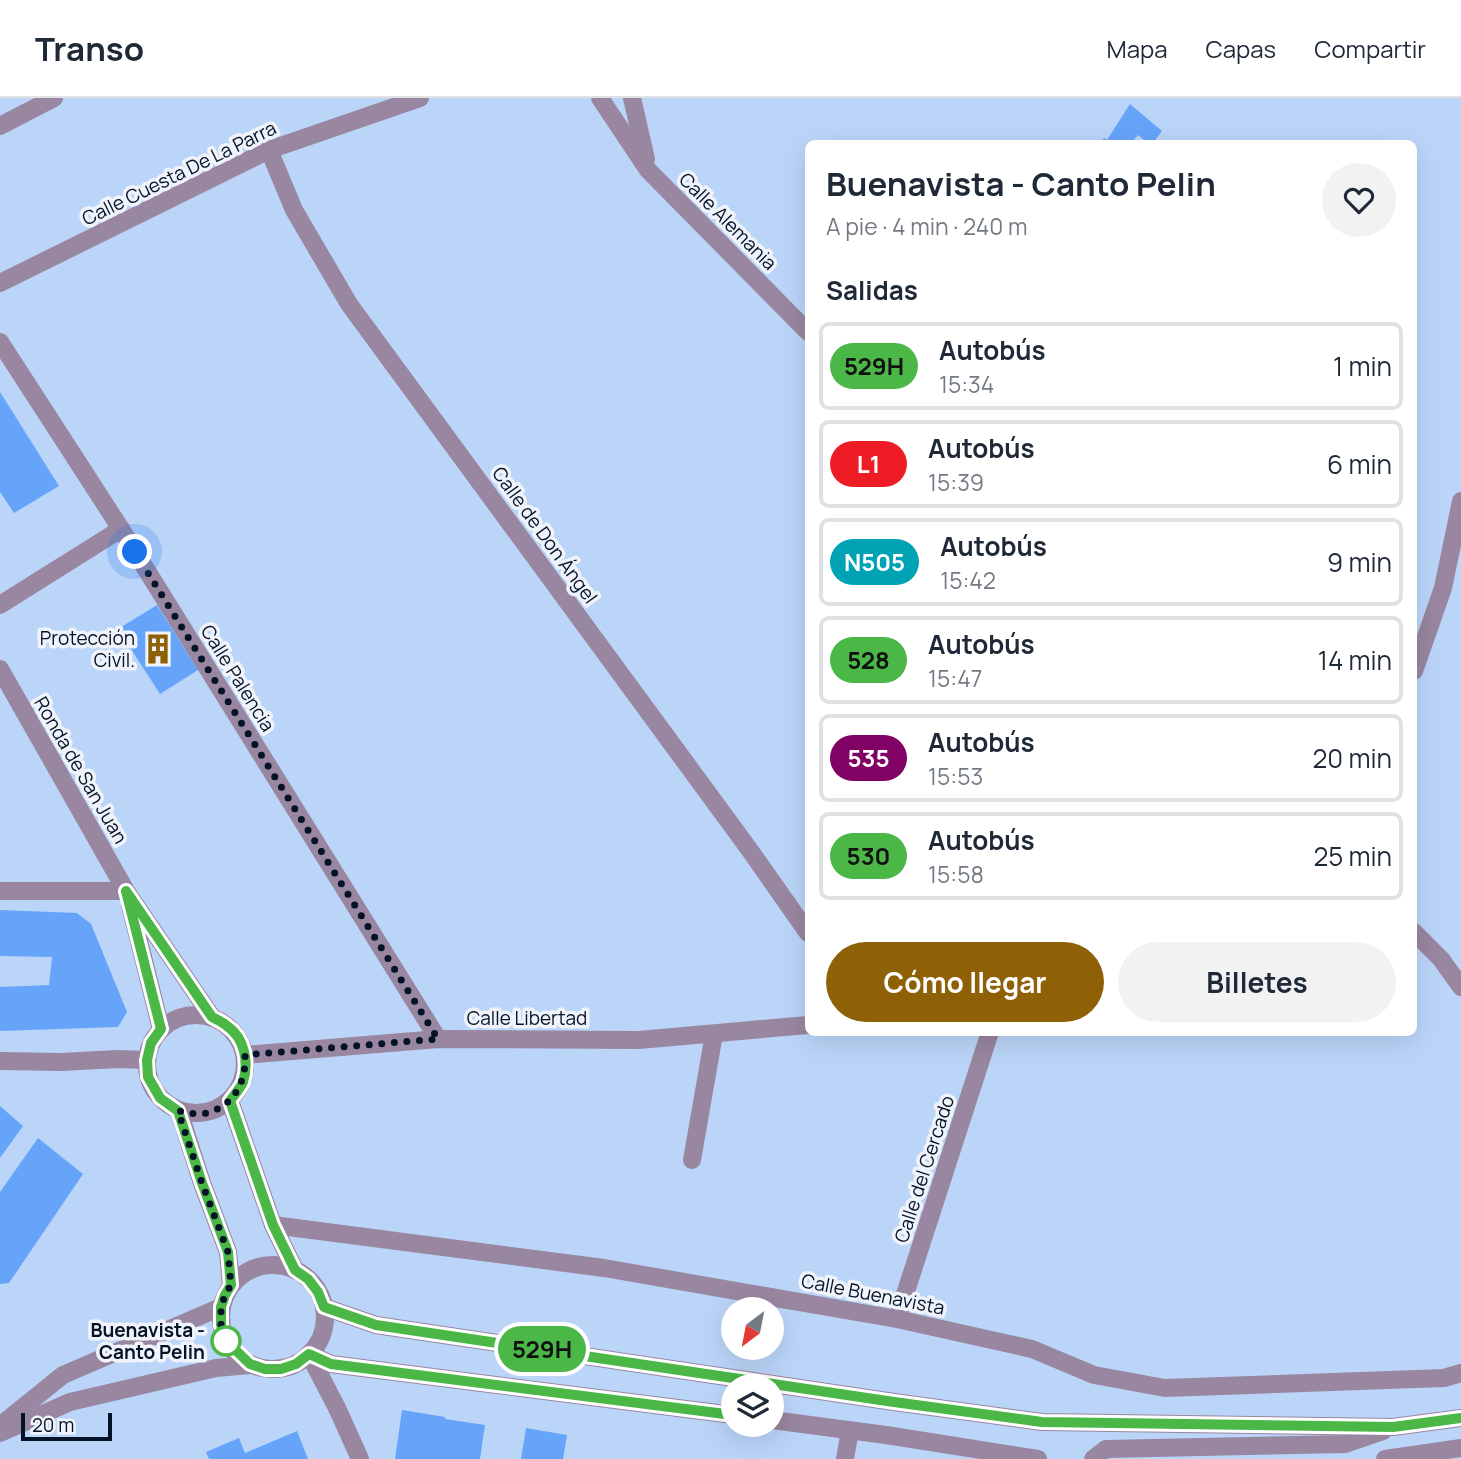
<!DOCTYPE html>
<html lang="es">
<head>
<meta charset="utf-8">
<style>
  body { margin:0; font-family:Manrope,sans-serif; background:#f2f2f3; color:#1f2937; height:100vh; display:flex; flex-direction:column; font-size:26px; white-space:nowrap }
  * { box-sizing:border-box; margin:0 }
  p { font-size:23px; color:#747a83 }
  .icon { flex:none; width:38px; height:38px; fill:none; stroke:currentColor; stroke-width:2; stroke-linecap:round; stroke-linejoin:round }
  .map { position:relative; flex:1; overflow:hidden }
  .details { position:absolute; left:805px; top:42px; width:612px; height:896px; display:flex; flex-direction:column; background:#fff; border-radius:10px; box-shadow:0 7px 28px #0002 }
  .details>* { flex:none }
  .badge { padding:0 14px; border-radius:23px; font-size:24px; line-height:46px }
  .needle { width:46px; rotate:212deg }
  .fabs { position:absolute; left:721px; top:1199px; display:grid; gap:14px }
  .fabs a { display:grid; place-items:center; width:63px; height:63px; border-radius:50%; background:#fff; box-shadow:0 7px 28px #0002; font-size:35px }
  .scale { position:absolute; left:21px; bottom:18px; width:91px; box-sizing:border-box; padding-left:7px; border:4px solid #051328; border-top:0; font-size:19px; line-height:24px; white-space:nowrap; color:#051328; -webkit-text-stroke:5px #f0f4fa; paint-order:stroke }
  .you { position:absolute; width:35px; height:35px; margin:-18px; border:5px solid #fff; border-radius:50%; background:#1a73e8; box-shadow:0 0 0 10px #1a73e833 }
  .map>.badge { position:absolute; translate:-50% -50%; box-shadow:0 0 0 4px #fff }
  h2 { padding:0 21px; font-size:26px; line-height:63px }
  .round { display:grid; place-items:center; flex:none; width:74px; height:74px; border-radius:37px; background:#f2f2f3 }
  .head { display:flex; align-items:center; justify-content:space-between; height:119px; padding:0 21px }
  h1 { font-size:33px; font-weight:700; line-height:52px }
  .cta { display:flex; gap:14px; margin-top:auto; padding:14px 21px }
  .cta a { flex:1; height:80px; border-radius:42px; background:#8e6107; color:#fff; font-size:28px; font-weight:700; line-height:80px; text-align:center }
  .cta a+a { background:#f2f2f3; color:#1f2937 }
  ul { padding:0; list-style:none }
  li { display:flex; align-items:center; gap:21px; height:88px; margin:0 14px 10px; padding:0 7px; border:4px solid #e0e1e3; border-radius:10px }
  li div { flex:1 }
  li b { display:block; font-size:26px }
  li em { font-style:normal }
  li .badge { min-width:77px; font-weight:700; text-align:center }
  header { display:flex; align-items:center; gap:42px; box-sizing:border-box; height:98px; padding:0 35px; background:#fff; border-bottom:2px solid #e0e1e3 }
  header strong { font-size:33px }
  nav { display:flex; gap:38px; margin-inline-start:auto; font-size:24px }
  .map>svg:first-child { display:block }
</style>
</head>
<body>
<header>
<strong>Transo</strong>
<nav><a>Mapa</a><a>Capas</a><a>Compartir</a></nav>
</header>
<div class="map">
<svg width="1461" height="1361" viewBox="0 0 1461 1361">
  <rect width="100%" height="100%" fill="#bbd5f9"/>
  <g fill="#66a4fa">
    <path d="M1130 6 1162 33 1152 46H1149L1138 37 1130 46H1099L1104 40 1107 42Z"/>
    <path d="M0 294 59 388 14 415 0 394Z"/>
    <path d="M157 507 198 572 160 596 118 531Z"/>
    <path d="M0 812 77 815 91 826 127 914 118 929 0 933V889L49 887 52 859 0 858Z"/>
    <path d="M0 1008 23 1028 0 1060Z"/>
    <path d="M38 1040 83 1076 9 1185 0 1186V1094Z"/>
    <path d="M402 1312 445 1319V1321L485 1327 480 1361H395Z"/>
    <path d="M526 1330 567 1337 563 1361H521Z"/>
    <path d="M297 1333 308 1361H209L206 1354 239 1340 245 1355Z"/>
  </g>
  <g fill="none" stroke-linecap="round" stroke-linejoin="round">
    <g stroke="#9986a0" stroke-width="18">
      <path d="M600 0 648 72 808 234"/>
      <path d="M632 0 646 61"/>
      <path d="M0 28 54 0"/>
      <path d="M269 52 294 112 349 206 749 751 808 835"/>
      <path d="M0 185 269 52 420 0"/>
      <path d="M0 244 121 431 438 941"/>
      <path d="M0 507 121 431"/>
      <path d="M0 571 126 793 212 919"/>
      <path d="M1414 573 1443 490 1461 403"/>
      <path d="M0 793H126"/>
      <path d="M130 807 161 931"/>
      <path d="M1414 834 1441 861 1461 889"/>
      <circle cx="196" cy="966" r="49"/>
      <path d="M245 957 438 941 639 942 808 927"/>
      <path d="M0 963 61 964 118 961 147 962"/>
      <path d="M230 1003 273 1127 295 1172"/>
      <path d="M179 1013 202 1085 228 1154 231 1187"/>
      <path d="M692 1062 714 936"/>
      <path d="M273 1127 604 1170 897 1221 1032 1251 1094 1277 1165 1290 1444 1280 1461 1275"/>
      <circle cx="273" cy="1219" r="52"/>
      <path d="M324 1209 376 1227 894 1304 1042 1324 1393 1329 1461 1320"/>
      <path d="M897 1221 990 934"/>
      <path d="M309 1256 331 1266 733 1317"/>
      <path d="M309 1256 337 1310 360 1361"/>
      <path d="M772 1322 886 1337 1038 1361"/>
      <path d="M1 1327 63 1277 221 1209"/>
      <path d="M0 1335 70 1304 216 1270 250 1267"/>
      <path d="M845 1361 850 1332"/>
      <path d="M1093 1361 1106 1351 1345 1346 1383 1333"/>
      <path d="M1385 1361 1461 1350"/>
    </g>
  </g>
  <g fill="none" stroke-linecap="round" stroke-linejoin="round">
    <g stroke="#fff" stroke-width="16">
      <path id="line" d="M733 1317 331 1266 309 1256 296 1266 281 1271H265L250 1266 226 1243 221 1227V1209L225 1197 231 1187 228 1154 202 1085 178 1013 160 1000 148 979 147 962 151 945 161 931 126 793 212 919C217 922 223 924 227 928 245 940 249 965 243 984 240 991 234 997 230 1003L273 1127 295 1172 308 1181 318 1194 324 1209 376 1227 894 1304 1042 1324 1393 1329 1461 1320"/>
    </g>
    <use href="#line" stroke="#4ab747" stroke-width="10"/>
    <path stroke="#051328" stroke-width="7" stroke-dasharray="0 12.6" d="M135 454 438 941 245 957C247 985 231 1013 200 1016 193 1016 186 1014 178 1013L202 1085 228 1154 231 1187 225 1197 221 1209V1227L226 1243"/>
  </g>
  <defs>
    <g id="building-bare" transform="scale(2.415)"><path d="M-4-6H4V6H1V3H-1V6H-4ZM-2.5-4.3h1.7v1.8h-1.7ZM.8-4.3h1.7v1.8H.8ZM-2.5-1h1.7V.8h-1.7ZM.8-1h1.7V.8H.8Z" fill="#8e6107" stroke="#f0f4fa" stroke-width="2.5" paint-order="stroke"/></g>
  </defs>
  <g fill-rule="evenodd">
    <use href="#building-bare" x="158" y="551"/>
  </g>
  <circle fill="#fff" stroke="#4ab747" stroke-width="3.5" cx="226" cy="1243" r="14"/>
  <g text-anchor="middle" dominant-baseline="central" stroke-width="7" stroke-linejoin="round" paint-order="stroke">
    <g font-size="19" fill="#051328" stroke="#f0f4fa">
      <text transform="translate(179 75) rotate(-26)">Calle Cuesta De La Parra</text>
      <text transform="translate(728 123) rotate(45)">Calle Alemania</text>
      <text transform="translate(545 437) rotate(54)">Calle de Don Ángel</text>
      <text transform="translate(238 580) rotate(58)">Calle Palencia</text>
      <text transform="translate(81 672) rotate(60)">Ronda de San Juan</text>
      <text x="527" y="920">Calle Libertad</text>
      <text transform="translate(924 1071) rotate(-72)">Calle del Cercado</text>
      <text transform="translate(873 1196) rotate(11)">Calle Buenavista</text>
    </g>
    <g font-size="19" fill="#051328" stroke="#f0f4fa" text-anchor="end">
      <text x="135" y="540">Protección<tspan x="135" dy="22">Civil.</tspan></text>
    </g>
    <g font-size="19" font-weight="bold" fill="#051328" stroke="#f0f4fa" text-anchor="end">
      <text x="205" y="1232">Buenavista -<tspan x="205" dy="22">Canto Pelin</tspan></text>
    </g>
  </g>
</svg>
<div class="fabs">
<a><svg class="needle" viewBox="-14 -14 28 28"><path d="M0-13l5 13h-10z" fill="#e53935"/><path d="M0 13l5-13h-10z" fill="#747a83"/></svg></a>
<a><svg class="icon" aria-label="layers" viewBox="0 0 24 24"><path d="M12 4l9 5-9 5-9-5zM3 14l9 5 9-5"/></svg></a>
</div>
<div class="scale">20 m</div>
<div class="you" style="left:135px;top:454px"></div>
<b class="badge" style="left:542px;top:1251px;background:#4ab747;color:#111">529H</b>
<section class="details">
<div class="head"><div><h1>Buenavista - Canto Pelin</h1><p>A pie · 4 min · 240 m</p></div><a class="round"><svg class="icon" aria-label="heart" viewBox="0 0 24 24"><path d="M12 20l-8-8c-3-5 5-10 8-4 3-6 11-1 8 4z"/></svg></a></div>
<h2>Salidas</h2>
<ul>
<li><span class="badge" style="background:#4ab747;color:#111">529H</span><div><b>Autobús</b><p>15:34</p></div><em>1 min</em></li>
<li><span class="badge" style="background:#ee1c25;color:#fff">L1</span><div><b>Autobús</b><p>15:39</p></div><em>6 min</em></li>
<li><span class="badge" style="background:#00a3b4;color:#fff">N505</span><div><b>Autobús</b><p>15:42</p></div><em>9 min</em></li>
<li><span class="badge" style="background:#4ab747;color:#111">528</span><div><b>Autobús</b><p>15:47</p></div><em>14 min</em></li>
<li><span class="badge" style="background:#820165;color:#fff">535</span><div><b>Autobús</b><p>15:53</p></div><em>20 min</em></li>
<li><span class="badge" style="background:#4ab747;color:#111">530</span><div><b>Autobús</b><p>15:58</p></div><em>25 min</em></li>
</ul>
<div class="cta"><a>Cómo llegar</a><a>Billetes</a></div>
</section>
</div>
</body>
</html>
